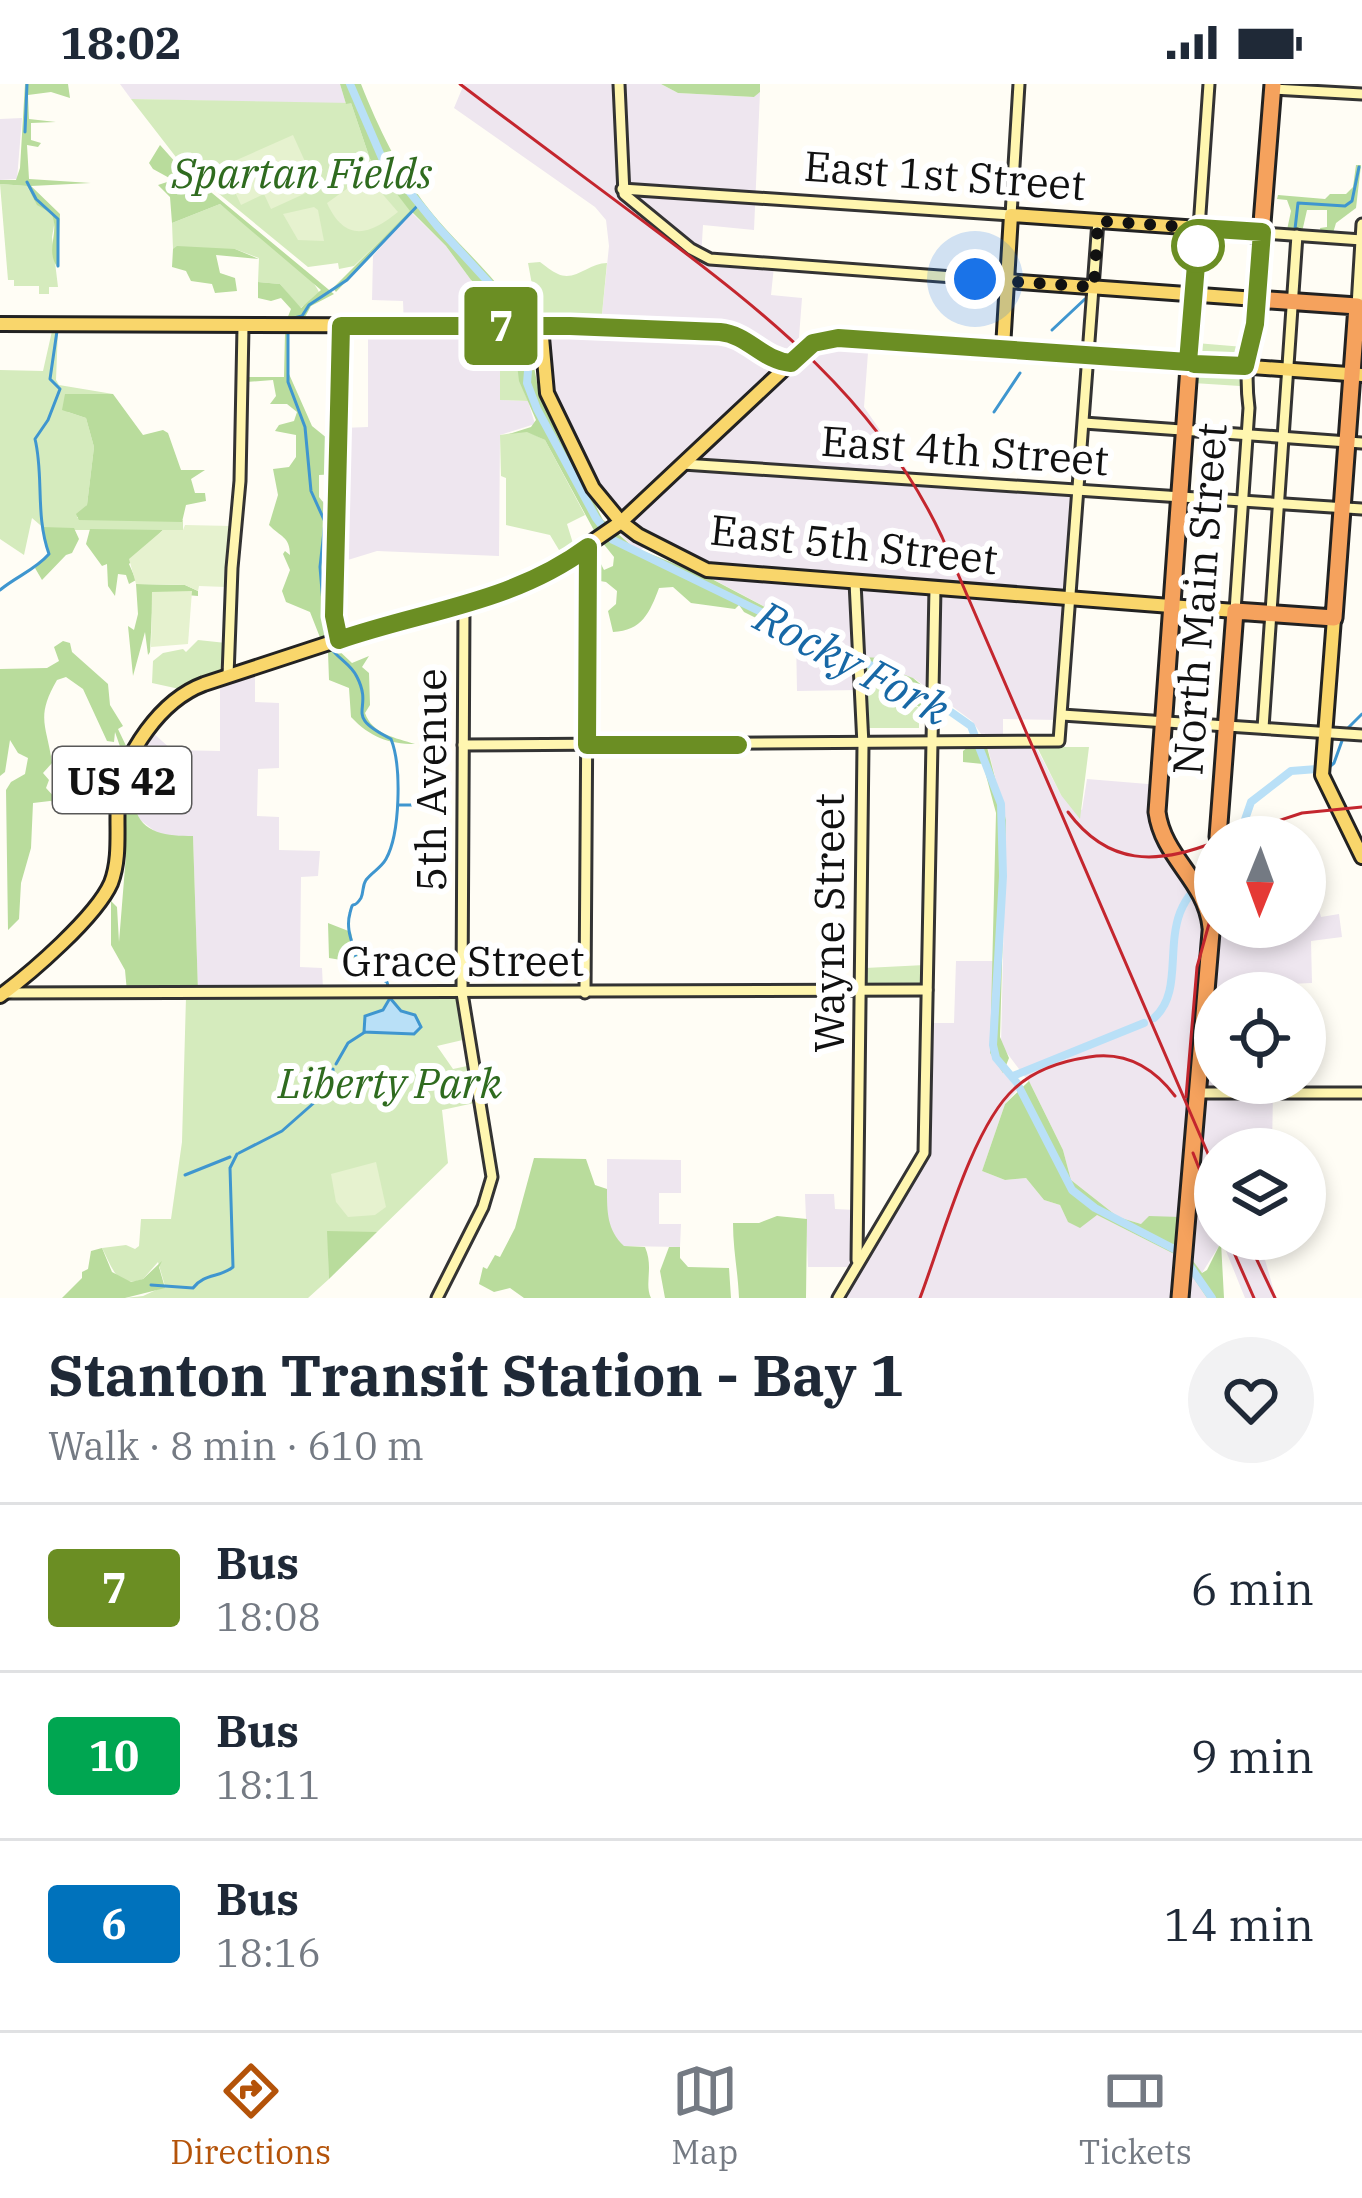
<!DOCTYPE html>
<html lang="en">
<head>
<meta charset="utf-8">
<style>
  body { margin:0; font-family:"IBM Plex Serif",serif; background:#f2f2f3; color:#1f2937; height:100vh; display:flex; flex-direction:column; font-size:45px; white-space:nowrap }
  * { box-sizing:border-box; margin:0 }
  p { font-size:39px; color:#747a83 }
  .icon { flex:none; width:66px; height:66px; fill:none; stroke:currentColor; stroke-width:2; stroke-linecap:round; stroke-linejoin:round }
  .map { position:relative; height:1214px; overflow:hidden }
  .drawer { display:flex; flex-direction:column; background:#fff; flex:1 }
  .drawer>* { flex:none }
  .badge { padding:0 24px; border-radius:9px; font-size:42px; line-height:78px }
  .needle { width:78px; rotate:181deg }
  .controls { position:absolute; left:1194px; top:732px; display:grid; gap:24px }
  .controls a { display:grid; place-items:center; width:132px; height:132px; border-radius:50%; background:#fff; box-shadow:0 6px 18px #0003; font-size:60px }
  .you { position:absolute; width:60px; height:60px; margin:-30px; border:9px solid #fff; border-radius:50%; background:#1a73e8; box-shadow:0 0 0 18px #1a73e833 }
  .map>.badge { position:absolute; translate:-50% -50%; box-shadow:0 0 0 6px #fff }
  .round { display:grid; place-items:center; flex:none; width:126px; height:126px; border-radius:63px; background:#f2f2f3 }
  .headline { display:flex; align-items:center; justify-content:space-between; height:204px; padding:0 48px }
  h1 { font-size:57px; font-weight:700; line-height:90px }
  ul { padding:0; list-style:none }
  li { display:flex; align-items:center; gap:36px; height:168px; padding:0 48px; border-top:3px solid #e0e1e3 }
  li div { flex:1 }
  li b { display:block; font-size:45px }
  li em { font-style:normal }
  li .badge { min-width:132px; font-weight:700; text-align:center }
  .status { display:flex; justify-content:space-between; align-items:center; height:84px; padding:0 60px; background:#fff; direction:ltr }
  .status svg { height:33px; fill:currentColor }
  .tabs { display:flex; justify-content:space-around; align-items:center; height:168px; border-top:3px solid #e0e1e3; background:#fff; font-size:33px; color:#747a83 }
  .tabs a { display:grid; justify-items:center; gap:6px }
  .tabs .selected { color:#b45309 }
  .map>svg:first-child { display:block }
</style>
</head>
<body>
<div class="status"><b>18:02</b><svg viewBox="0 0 49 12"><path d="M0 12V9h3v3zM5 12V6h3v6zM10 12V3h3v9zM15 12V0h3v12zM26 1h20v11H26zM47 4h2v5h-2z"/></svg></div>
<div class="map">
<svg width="1362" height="1214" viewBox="0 0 1362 1214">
  <rect width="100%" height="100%" fill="#fffdf5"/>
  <g fill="#eee6ef">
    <path d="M120 0H340L346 20 131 15Z"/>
    <path d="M464 0H661L678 9 754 13 760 8 754 146 703 141 701 174 774 182 771 211 802 214 799 253 808 262 869 255 864 323 917 400 1076 411 1059 636 1003 635V662L1036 663 1061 711 1082 726 1087 695 1160 701 1158 733 1215 843H1305V829L1319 826 1321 833 1339 830 1342 853 1311 857 1312 899 1238 902 1237 909H1215V999H1245L1246 1007H1273L1272 1065H1215V1155H1259L1276 1214H1245L1222 1157 1202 1189 1141 1140 1118 1133 1071 1096 1063 1066 1031 1001 1001 961 1006 736 986 657 972 637 915 595 886 584 882 576 856 571 648 461 640 466 633 463 611 441 581 391 546 315 535 247 601 240 609 162 606 136 595 123 454 24Z"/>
    <path d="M22 34 17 95 0 96V35Z"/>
    <path d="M411 128 446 162 471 196V238L500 239V316L528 317 535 340 500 351 499 472 377 467 338 479 337 499H328L325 478 331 440 329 427 321 417H335L342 344 368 343V245L404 244 403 217 372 216 373 172Z"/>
    <path d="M796 552 857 584 858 606 797 607Z"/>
    <path d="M255 587V618L279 619V684L258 685 257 732 279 733V766L320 767 318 792 301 793 300 883 322 884 323 905 198 907 193 753 161 752 139 735 135 722 140 685 131 677 152 648 172 666 220 667V598Z"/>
    <path d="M956 877H993L990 969 1017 1006 1005 1020 982 1087 1005 1096 1026 1094 1044 1116 1060 1121 1068 1137 1097 1131 1180 1173 1207 1214H840L926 1073 929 939H954Z"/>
    <path d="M607 1075 681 1076V1109H659V1140H681L680 1163 623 1162 617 1156 607 1138Z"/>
    <path d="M805 1110H834L835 1125 856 1126 855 1183H808Z"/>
  </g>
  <g fill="#d5ebbd">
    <path d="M131 15 351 19 370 75 411 127 354 182 339 185 338 179 308 183 179 77Z"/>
    <path d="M0 100 27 102C35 120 48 121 55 136L52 153 58 203H49V210H39V202H14V196H8Z"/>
    <path d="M220 120C242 137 315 189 320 211L300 224 280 200 258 198 259 174 235 165H173L172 139Z"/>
    <path d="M540 178C546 182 551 187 558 190 575 198 589 179 607 179L601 240 541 238 523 208 533 206 528 179Z"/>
    <path d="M58 245 56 296 59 301 113 310H65L68 328 86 334 94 363 87 421 77 434 183 436V446H46L32 434 24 471 0 455V286L43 287 52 247Z"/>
    <path d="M504 246H508C518 269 517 293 528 317L500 316V251Z"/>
    <path d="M1196 259 1244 263 1240 302 1193 299Z"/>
    <path d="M527 347 545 356 585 431 567 440 576 469 565 476 550 451 506 441V394L501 392 500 351Z"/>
    <path d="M198 556 226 559 225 590 184 606 152 599 153 577 163 569 183 565 186 568Z"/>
    <path d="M862 586 875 598 919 624V644H865Z"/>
    <path d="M1037 663H1089L1080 735 1061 711Z"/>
    <path d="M925 881V904L865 905V884Z"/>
    <path d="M459 911 467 955 437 962 453 985 472 981 479 1018 442 1026 448 1079 377 1148H328L329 1195 308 1214H125L143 1212 165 1202 158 1178 143 1195C116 1206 112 1182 102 1164L126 1161 135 1165 139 1162 141 1135H171L182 1058 186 913Z"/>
  </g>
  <g fill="#b9dc9c">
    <path d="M25 0H68L70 14 51 8 28 11 29 35 56 38 31 39V56L41 59 38 63 27 61 29 95 91 99 31 102 60 130 58 184C44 166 61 147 51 129L37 121 27 102 0 100V96H16L20 84Z"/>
    <path d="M340 0H361C379 45 398 85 428 124 457 161 503 198 524 239H506L503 225 471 196 446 162 412 128 336 208 333 204 410 127 370 75 351 19 346 20Z"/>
    <path d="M661 0H760V8L754 13 678 9Z"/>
    <path d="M160 61 177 80 334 210 311 222 305 233 285 240 291 225 281 214 271 217 258 214V198L280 200 301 224 321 206 220 120 172 139 170 113 158 101 173 96 153 85 149 79Z"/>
    <path d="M1356 81H1361L1356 124 1336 139 1333 149H1321L1320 144 1327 143V126H1307L1302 148 1287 146 1291 127 1287 116 1277 115 1278 111 1325 115 1330 110H1346L1353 103Z"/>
    <path d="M177 162 235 165 259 175 216 171 220 189 235 194 237 207 215 209 212 200 191 197 186 187 172 183 173 165Z"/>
    <path d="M508 246H527L539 309 603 436 611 441 597 452 545 356 527 348 509 350 531 343 536 336 519 297 515 263Z"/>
    <path d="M289 248V290L312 342 328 355 336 346 337 390 319 391V413L330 427 332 458 327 461 325 478 330 545 328 554 321 556 310 528 286 518 282 507 290 486 283 470 285 467 290 471C290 452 280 453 269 441L278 411 273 385 289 383 296 373V351L275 347 279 341 294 337 297 328 287 320H270L276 312 273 296 246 298V293H284L285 249Z"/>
    <path d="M65 310H113L143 351 163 346 168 349 181 386H205L191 395 195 409H205L206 417 186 421 182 438 79 436 76 430 87 421 94 363 86 334 62 326Z"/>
    <path d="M42 443 74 444 79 455 72 469 66 471 42 496 35 484 49 469Z"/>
    <path d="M90 445 163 446 129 480 136 496 129 500 126 491 118 490 115 512 108 502 107 480 102 482 86 460Z"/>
    <path d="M615 447 633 463 708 493 856 571 857 584 744 528 739 521 735 525 691 519 673 503 659 504C650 528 642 547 613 548L608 527 616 520 617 507 606 498 594 496 596 477 599 476 604 486 613 482 614 473 602 458Z"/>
    <path d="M136 500 185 501 198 507V512L153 508 150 568 148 571 145 548 133 592 128 542 134 546 138 530Z"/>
    <path d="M63 557 70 559 72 568 108 600 110 621 123 642 118 645 129 668 124 674 115 648 114 658 107 657 83 605 66 593 57 596C35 634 47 641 52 679L43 689 49 696 46 704 57 716 105 726 114 691 112 745 109 728 50 717 33 719 31 764 21 799 19 835 8 846 6 706 11 698 25 690 28 674 18 669 10 656 5 688 0 692V585L47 584 59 577 54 563Z"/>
    <path d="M336 564 352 579 369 572 362 583 369 589 370 621 365 629C372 650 396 654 415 660 388 660 370 653 351 633L349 604 329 596 328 568Z"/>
    <path d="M862 573 881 574 886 584 913 594 930 608V629L875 598 862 586Z"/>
    <path d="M968 663H987L1006 736 1000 953 1009 974 1003 989 990 969 996 729 983 680 963 678V667Z"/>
    <path d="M135 680 140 684 139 719 135 723C141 750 168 752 193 752L198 907 127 908 125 886 111 861V817L117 823 119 858 126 771 125 718Z"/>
    <path d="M328 839 351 848 355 867H368V891L347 887 341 876 329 874Z"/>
    <path d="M1029 997 1063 1066 1071 1096 1118 1133 1141 1140 1149 1132 1181 1133 1180 1173 1097 1131 1080 1144 1068 1138 1060 1121 1044 1116 1026 1094 1005 1096 982 1087 1005 1020Z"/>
    <path d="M534 1074 586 1075 595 1101 607 1105C607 1128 607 1146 624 1162L645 1163C654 1184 644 1199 651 1214H524L510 1204 494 1208 479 1200 483 1183 487 1185 495 1171 500 1173 515 1144Z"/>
    <path d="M777 1132 807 1135 806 1214H739C738 1188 733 1166 733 1139H759Z"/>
    <path d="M327 1147 377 1148 329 1195Z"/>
    <path d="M1221 1158 1224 1214H1207L1186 1183 1187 1169 1202 1189 1207 1186Z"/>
    <path d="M669 1163H680V1174L688 1183 729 1184 731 1214H665L660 1187Z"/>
    <path d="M102 1164 112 1188 131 1198 143 1195 162 1177 159 1183 165 1204 125 1214H62L82 1194V1188L88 1185 91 1167Z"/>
  </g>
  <g fill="#e6f2cf">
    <path d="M293 51 317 104 271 125 264 110 241 121 223 82Z"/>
    <path d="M366 91 398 128C370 151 345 159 327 119Z"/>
    <path d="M314 123 318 126 324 157 298 156 283 130Z"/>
    <path d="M185 441 232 442 226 503 199 502 198 507 185 501 136 500 129 475 163 446H183Z"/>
    <path d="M192 507 188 560 151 563 152 508Z"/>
    <path d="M376 1078 386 1123 375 1131 348 1133 336 1118 331 1090Z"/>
  </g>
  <path fill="#b9e0f7" stroke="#3f96cf" stroke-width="3" d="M390 914 401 927 415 931 421 943 414 950 364 948 365 932 383 926Z"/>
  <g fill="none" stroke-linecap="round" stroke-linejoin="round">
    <g stroke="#3f96cf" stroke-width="3">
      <path d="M25 48 27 0"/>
      <path d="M27 98 36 115 58 135V182"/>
      <path d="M1295 145 1298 119 1345 122 1352 117 1359 83"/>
      <path d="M290 235 302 232 309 221 347 196 420 119"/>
      <path d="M288 244V298L305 343 311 407 325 438 320 483 326 555"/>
      <path d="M1052 246 1085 215"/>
      <path d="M994 328 1020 289"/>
      <path d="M0 506C17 492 35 486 49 470 35 431 44 391 35 355L48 336 60 305 50 295 57 247"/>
      <path d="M330 563C338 575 351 580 357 593 375 628 341 630 391 655 402 683 400 750 386 775 381 784 372 788 366 796 362 802 364 807 361 814 352 828 354 813 350 829 344 850 358 866 357 884L387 898 391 914"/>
      <path d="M1347 645 1362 630"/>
      <path d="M1327 685 1334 679 1343 654"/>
      <path d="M399 721H415"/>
      <path d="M336 980 348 959 365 948"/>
      <path d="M239 1069 282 1047 333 1002V985"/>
      <path d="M185 1091 230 1073"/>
      <path d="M151 1201 193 1204C204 1189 220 1194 233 1183L230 1084 237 1070"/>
    </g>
    <g stroke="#b9e0f7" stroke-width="8">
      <path d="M350 0 382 74 438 143 513 225 528 287 527 299 537 325 596 434 613 456 895 593 915 612 941 621 971 642 1001 720 1003 792 993 961 996 974 1017 999 1072 1106 1095 1124 1180 1168 1212 1214"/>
      <path d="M1239 753 1251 718 1291 687 1317 685"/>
      <path d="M1154 934C1193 900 1147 826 1215 791"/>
      <path d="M1013 992 1144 939"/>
    </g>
    <g stroke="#333" stroke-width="15">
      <g id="secondary">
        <path d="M619 0 624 110 691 165 710 175 1007 197"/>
        <path d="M1273 5 1362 10"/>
        <path d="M622 105 1011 131 1019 0"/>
        <path d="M1199 144 1209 0"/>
        <path d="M1262 149 1362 156"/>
        <path d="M1357 222 1362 140"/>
        <path d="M1084 339 1362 359"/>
        <path d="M683 380 1362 425"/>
        <path d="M855 498 863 661 857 1176"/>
        <path d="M1235 527 1249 324C1243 277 1253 259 1256 215"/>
        <path d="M339 555 334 532 341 243"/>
        <path d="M228 592 232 484 240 397 243 243"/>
        <path d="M1062 631 1362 651"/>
        <path d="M1263 644 1297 151"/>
        <path d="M463 661 1059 657 1098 137"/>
        <path d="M2 909 927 906"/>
        <path d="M585 909 588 463"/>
        <path d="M1198 1009H1362"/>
        <path d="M437 1214 483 1123 492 1093 462 909 464 523"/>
        <path d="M838 1214 924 1069 935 504"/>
      </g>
    </g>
    <g stroke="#222" stroke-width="18">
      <g id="primary">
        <path d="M1007 197 1256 215"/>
        <path d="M0 240 570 242 720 248C749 251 761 276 791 279"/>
        <path d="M541 242 547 309 593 404 621 438 638 451 707 486 1235 527"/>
        <path d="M809 262 823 255H867L1362 291"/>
        <path d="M1003 264 1011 131 1199 144"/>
        <path d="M1334 534 1322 691 1362 773"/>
        <path d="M0 912C31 889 96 833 111 799 121 773 116 743 118 715 123 670 161 616 204 600L381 542 492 515 540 494 621 438 800 270"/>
      </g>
    </g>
    <g stroke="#222" stroke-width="21">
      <g id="highway">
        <path d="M1218 753 1235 527 1334 534 1357 222 1256 215 1273 0"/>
        <path d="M1211 843C1206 796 1163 774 1157 728L1199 144 1262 149"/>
        <path d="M1180 1214 1215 801"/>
      </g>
    </g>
    <use href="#secondary" stroke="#fff6b0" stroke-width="9"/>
    <use href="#primary" stroke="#f9d66b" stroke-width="12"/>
    <use href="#highway" stroke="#f5a25d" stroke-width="15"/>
    <g stroke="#c4262e" stroke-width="3">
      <path d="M460 0C523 48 587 95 651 143 767 230 879 318 942 453L1215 1086"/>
      <path d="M1068 728C1108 782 1157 781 1215 758"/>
      <path d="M1229 753 1302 729 1362 723"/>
      <path d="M1186 1013 1197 883 1215 818"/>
      <path d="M1193 1069 1215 1125"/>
      <path d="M1228 1155 1254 1214"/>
      <path d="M1247 1155 1275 1214"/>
      <path d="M920 1214C941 1159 972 1043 1014 1005 1034 986 1062 977 1089 973 1126 967 1153 983 1175 1012"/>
    </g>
  </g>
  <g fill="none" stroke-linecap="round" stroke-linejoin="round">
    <g stroke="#fff" stroke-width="27">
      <path id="line" d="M738 661H587L588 463C512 519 426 526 339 556L334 532 341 242H570L720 248C749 251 761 276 791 279L813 259 838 254 1188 278 1199 144 1262 148 1255 240 1245 282 1194 280"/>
    </g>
    <use href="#line" stroke="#6b8e23" stroke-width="18"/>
    <path stroke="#111" stroke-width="12" stroke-dasharray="0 21.6" d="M975 195 1094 203 1098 137 1199 144 1198 162"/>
  </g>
  <circle fill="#fff" stroke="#6b8e23" stroke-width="6" cx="1198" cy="162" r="24"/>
  <g text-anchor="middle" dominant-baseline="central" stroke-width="12" stroke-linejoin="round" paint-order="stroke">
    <rect fill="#fff" stroke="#585858" stroke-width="3" x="53" y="663" width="138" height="66" rx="9"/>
    <g font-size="39" font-weight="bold" fill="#111">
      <text x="122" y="696">US 42</text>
    </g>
    <g font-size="42" font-style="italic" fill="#2f6b1f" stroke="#fff">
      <text x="302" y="88">Spartan Fields</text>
      <text x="390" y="998">Liberty Park</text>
    </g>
    <g font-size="42" fill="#111" stroke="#fff">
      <text transform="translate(945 91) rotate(4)">East 1st Street</text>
      <text transform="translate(965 366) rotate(4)">East 4th Street</text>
      <text transform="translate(854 460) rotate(6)">East 5th Street</text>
      <text transform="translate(1199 515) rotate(-86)">North Main Street</text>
      <text transform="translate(430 696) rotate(-90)">5th Avenue</text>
      <text transform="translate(828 839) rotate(-90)">Wayne Street</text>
      <text x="463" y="876">Grace Street</text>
    </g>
    <g font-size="45" font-style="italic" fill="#1768a6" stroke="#fff">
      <text transform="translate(853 578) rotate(28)">Rocky Fork</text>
    </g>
  </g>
</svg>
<div class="controls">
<a><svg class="needle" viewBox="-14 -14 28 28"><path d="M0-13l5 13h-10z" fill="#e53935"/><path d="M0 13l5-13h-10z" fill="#747a83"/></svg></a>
<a><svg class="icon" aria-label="locate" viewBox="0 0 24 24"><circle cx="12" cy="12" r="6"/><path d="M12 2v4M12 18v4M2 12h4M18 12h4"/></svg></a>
<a><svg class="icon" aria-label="layers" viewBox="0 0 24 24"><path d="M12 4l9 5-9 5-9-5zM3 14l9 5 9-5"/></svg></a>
</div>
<div class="you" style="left:975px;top:195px"></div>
<b class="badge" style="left:501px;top:242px;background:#6b8e23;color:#fff">7</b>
</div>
<section class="drawer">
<div class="headline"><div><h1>Stanton Transit Station - Bay 1</h1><p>Walk · 8 min · 610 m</p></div><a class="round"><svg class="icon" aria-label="heart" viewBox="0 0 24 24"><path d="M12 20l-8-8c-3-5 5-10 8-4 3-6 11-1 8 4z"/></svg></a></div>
<ul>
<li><span class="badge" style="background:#6b8e23;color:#fff">7</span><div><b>Bus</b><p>18:08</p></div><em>6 min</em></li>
<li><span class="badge" style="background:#00a651;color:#fff">10</span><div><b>Bus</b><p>18:11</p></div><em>9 min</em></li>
<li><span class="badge" style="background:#0072bc;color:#fff">6</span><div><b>Bus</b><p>18:16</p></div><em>14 min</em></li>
</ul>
</section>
<nav class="tabs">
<a class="selected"><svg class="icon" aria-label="directions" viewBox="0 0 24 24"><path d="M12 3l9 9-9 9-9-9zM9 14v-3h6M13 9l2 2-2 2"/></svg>Directions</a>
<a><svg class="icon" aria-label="map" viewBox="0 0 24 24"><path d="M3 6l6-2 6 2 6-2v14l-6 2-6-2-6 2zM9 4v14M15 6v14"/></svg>Map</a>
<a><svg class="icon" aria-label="tickets" viewBox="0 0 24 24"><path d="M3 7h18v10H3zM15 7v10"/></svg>Tickets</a>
</nav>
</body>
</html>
